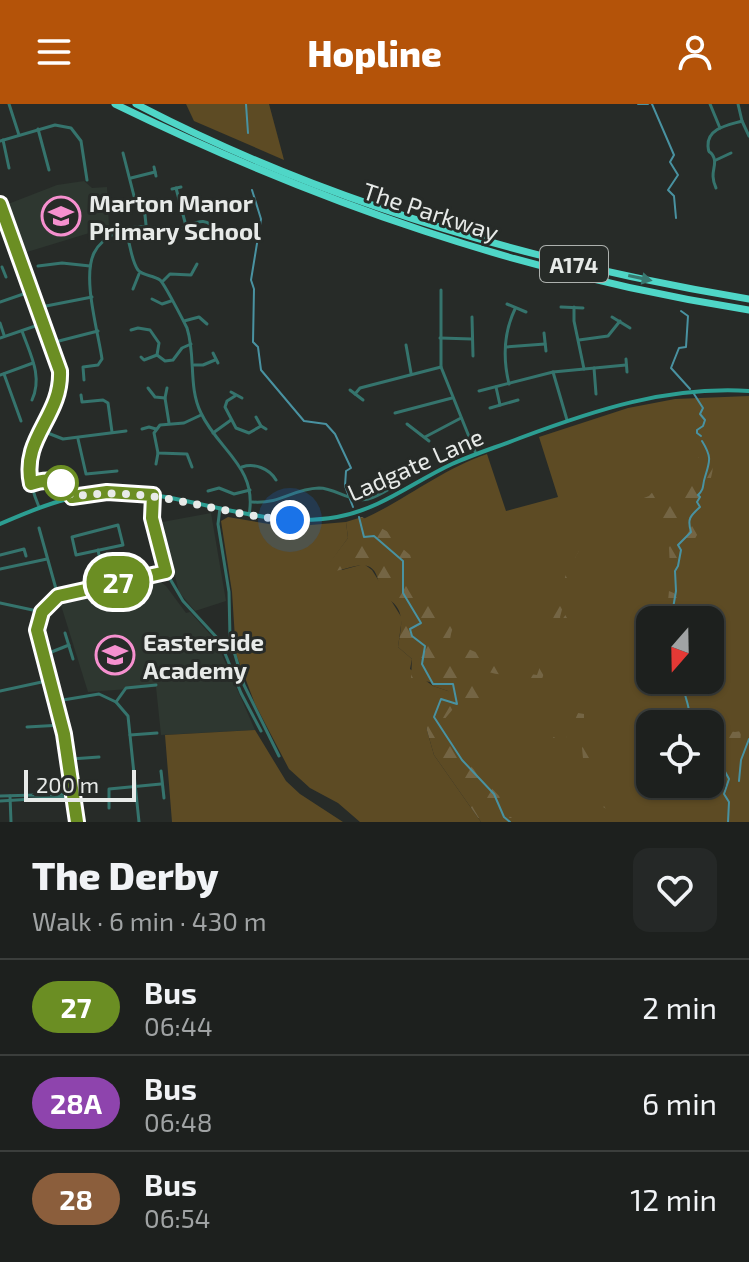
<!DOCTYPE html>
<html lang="en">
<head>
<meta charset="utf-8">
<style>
  body { margin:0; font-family:"Exo 2",sans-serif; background:#252827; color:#f1f3f6; height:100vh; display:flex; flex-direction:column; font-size:30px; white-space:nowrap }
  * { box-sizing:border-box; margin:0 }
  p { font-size:26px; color:#a0a3a4 }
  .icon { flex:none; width:44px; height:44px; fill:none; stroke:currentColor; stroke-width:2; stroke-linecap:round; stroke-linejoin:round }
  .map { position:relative; height:718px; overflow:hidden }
  .details { display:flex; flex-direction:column; background:#1d201e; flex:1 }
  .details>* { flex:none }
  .badge { padding:0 16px; border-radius:26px; font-size:28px; line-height:52px }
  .needle { width:52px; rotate:200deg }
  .buttons { position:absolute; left:636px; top:502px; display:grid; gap:16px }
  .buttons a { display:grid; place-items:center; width:88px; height:88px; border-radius:16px; background:#1d201e; box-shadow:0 2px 6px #0004,0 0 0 2px #3b3e3c; font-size:40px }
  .scale { position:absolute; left:24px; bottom:20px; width:112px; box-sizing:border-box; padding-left:8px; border:4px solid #e7eae8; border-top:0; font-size:22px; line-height:28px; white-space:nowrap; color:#e7eae8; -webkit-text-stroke:6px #272b28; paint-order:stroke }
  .you { position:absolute; width:40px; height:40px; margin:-20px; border:6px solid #fff; border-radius:50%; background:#1a73e8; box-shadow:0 0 0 12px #1a73e833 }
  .map>.badge { position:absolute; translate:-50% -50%; box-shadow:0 0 0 4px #fff }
  .round { display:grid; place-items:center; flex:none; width:84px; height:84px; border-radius:16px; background:#252827 }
  .overview { display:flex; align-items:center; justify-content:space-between; height:136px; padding:0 32px }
  h1 { font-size:38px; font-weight:800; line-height:60px }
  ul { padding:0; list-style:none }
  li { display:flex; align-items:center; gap:24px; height:96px; padding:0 32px; border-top:2px solid #3b3e3c }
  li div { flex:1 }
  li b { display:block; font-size:30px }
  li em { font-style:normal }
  li .badge { min-width:88px; font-weight:700; text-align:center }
  header { display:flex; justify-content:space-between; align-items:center; height:104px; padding:0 32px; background:#b45309; color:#fff; font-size:36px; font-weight:800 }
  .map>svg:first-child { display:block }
</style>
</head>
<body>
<header><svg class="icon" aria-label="menu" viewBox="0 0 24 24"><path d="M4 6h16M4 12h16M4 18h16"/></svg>Hopline<svg class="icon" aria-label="person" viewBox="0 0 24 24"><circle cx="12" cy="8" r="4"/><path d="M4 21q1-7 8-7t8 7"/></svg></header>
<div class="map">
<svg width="749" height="718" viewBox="0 0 749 718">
  <defs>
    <pattern id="forest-firs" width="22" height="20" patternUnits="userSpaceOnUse" patternTransform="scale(2)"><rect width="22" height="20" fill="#5d4b24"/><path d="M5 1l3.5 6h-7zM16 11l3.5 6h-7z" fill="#746544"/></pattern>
  </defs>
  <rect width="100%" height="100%" fill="#272b28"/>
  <g fill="#2e3730">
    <path d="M84 77 92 84 107 83 109 123 27 148 8 100 57 81Z"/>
    <path d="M211 409 226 497 195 507 179 488 174 468H169L157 419Z"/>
    <path d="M157 475 166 482 186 509 190 508 216 537 255 626 161 631 156 583 88 588 60 498Z"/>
  </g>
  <g fill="#5d4b24" fill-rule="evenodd">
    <path d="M186 0H269L284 56 194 17Z"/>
    <path d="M749 292V718H510L426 623 434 651 481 718H360L338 699 310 684 289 665 255 600 236 550 232 488 221 417 228 413 287 423 346 418 348 434 327 463 342 466 364 460 372 466 402 514 398 543 412 555 410 565 433 582 448 587 457 600 361 416C404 397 442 365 487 350L506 407 558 393 539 333 628 304 675 295ZM650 516H710V576H650ZM650 620H710V680H650Z"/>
    <path d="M255 626 286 677 300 690 343 718H172L165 631Z"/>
  </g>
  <g fill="url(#forest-firs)">
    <path d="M707 343C724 373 697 385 705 411L700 416 695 417 697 431 684 454 678 480V509L675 516H666L669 487 676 490 679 475 670 465 669 444 658 438 661 432 656 425V421L651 420 649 414 643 411 644 402 637 401 636 397 649 392 658 382 664 385 681 376 680 370 692 363 695 355 703 352 702 345Z"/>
    <path d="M362 413 395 432V438L410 451 419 478 436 502 456 494 468 496C455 516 444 534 453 559L485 577 489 584 484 590 488 602 487 608 473 602 453 605 443 617 444 623 465 656 499 692 507 711 519 718H481L434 651 426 623 434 602 451 601 448 587 433 582 430 578 411 575 412 555 398 543C402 516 407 505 380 489 377 444 352 467 327 468L326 463 348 434 346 418Z"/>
    <path d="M572 438 579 447 575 453 579 467 577 475 568 483 560 513 561 517 570 505 572 509 568 526 558 527 540 581 543 590 537 598 532 594 534 582 518 583 510 571C493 571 463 564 459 546L463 543C486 551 515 569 537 571 546 548 550 525 556 502 561 482 572 461 570 440Z"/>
    <path d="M578 609 584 610V620L575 626 583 633 573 652 562 649 544 636 548 629 561 638 569 639 566 631 568 614H572L571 618H574Z"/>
    <path d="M710 626 719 631 723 626 735 628 741 627 740 642 733 662 729 659 726 647 723 661 719 662 714 642 710 641Z"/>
    <path d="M584 641 586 647 592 646 597 653 590 660 593 670 587 678 556 680 558 674H571L575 678 588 669 584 664 582 644Z"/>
    <path d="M606 693 619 700 638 718H621L612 713V708L603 703V695Z"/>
  </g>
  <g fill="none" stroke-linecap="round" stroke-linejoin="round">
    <g stroke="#4992a1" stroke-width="2">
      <path d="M246 0 248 29"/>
      <path d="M638 0H648"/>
      <path d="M652 0 674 51 670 58 678 71 668 86 674 92 676 114"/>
      <path d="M252 86 261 115 251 176 254 185 253 238 258 243 261 266 304 317 326 320 335 330 351 364 346 367 345 382 353 403"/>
      <path d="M681 207 688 212 686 243 679 244 671 264 690 285"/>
      <path d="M694 290 703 304 700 310 705 316 703 322 697 326V329L701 332"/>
      <path d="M359 413 364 433 374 432 403 457V489L421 519 410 525 412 532 425 542 422 560 433 580H453L457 600 441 595 434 613 462 656 494 690 504 713 510 718"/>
      <path d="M671 516 676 487 675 467 678 462 681 446 678 441 691 428C687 415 690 412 700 403L697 398 700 393 698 391C705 384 702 382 705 373 710 357 712 353 702 337"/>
      <path d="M684 576C681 589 690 598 689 611L696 620"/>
      <path d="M710 637 712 635 720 641 722 662 729 675 724 690 729 698 728 718"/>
      <path d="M739 677 741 656 749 635"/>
    </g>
    <g stroke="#35746d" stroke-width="3">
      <path d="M9 0 19 31"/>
      <path d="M710 0 720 24"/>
      <path d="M738 0 742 17 749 32"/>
      <path d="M38 25 49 66"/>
      <path d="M3 36 9 64"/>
      <path d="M0 37 55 21 71 24 81 37 87 76"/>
      <path d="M123 49 134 92 145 111 146 121"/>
      <path d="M716 56 731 49"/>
      <path d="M154 63 156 72"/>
      <path d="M131 74 155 68"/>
      <path d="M176 84 186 122"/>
      <path d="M716 84C709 69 717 62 714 54 710 44 709 53 708 42 707 24 729 21 742 17"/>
      <path d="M172 85 181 83"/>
      <path d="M0 100 60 267C64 326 8 331 39 403"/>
      <path d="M124 125C131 137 130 155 138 166 143 172 153 171 160 176 164 179 184 218 187 224 196 252 188 283 201 309 218 346 258 363 249 411"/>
      <path d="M212 129 221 127"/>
      <path d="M38 162 62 159 90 162"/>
      <path d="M2 163 6 173"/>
      <path d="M163 177 170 170 191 171 197 160"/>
      <path d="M133 185 139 170"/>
      <path d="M441 186V263L476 350"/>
      <path d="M152 195 162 200 171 197"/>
      <path d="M0 198 32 187"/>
      <path d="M507 200 526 208"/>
      <path d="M46 202 92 193"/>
      <path d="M561 203 583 204"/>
      <path d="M574 203V217L584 265"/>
      <path d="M472 213 473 252"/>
      <path d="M612 213 630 224"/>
      <path d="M184 217 199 213 207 220"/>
      <path d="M0 219 4 231"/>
      <path d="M131 226 138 224 150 226 159 239 157 251 165 257 173 256 182 244 191 240"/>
      <path d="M22 227C30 250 43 272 32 296"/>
      <path d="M544 229 546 247"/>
      <path d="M0 234 44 219"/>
      <path d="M440 234 472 235"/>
      <path d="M579 236 608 232 620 217"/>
      <path d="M51 239 98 227"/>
      <path d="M406 241 411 269"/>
      <path d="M506 243 545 240"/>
      <path d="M213 249 218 259"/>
      <path d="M141 253 144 256 157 251"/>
      <path d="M626 255 627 268"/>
      <path d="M194 261H203L215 256"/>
      <path d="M594 264 596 290"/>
      <path d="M553 268 567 316"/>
      <path d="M4 270 21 317"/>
      <path d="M0 271 33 259"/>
      <path d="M84 276 83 263 98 261 102 255C98 227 82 174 94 149 103 131 128 121 148 123 156 123 164 127 173 126 189 125 205 106 216 128"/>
      <path d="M509 280C503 255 504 228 515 205"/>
      <path d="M496 283 500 301"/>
      <path d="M148 284 155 293 165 294"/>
      <path d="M167 284 165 294 169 319"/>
      <path d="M350 286 363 296"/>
      <path d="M479 287 553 268 626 261"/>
      <path d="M231 288 242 294"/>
      <path d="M355 290 360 284 441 263"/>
      <path d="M81 291 82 298 103 296 108 299 112 328"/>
      <path d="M235 292 227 297 225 303 236 324 249 329 261 322"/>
      <path d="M490 304 518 296"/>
      <path d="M395 309 452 294"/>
      <path d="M256 313 261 322 266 325"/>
      <path d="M407 320 429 337"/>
      <path d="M142 325 149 323 156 325"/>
      <path d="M40 326 63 335 126 327"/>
      <path d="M213 329 231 316"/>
      <path d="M425 333 461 314"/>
      <path d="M78 335 86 370 117 367"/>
      <path d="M156 360 158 349"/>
      <path d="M192 363 187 350 158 349 154 329 160 321 184 319 201 311"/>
      <path d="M242 363C254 359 269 364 276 376"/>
      <path d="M208 387 219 384 234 390 250 386"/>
      <path d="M153 392 152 414 166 468 183 497 220 537 241 589 261 627"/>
      <path d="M252 398C283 400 291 385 319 384 335 384 352 399 368 395 377 393 387 386 396 381"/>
      <path d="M220 404 218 420 229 488 230 534 244 581 279 652"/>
      <path d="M118 421 123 441 76 451 72 433Z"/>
      <path d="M39 424 58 492"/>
      <path d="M98 446 105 481"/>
      <path d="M0 451 24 445 26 452"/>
      <path d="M0 465 47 455"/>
      <path d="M0 499 42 508"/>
      <path d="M65 529 73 555"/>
      <path d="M44 551 69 541"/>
      <path d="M0 587 51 576"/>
      <path d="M57 597 99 590 116 598 128 612 139 718"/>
      <path d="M116 598 126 584 156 581"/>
      <path d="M27 623 62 621"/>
      <path d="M130 631 157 629"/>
      <path d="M71 655 99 653"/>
      <path d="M161 667 164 694"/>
      <path d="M0 692 72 690"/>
      <path d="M10 692 11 718"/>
      <path d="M0 697 67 693 74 690"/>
      <path d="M109 704V685L161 680"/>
      <path d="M77 718 64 630 37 526 42 508 58 492 166 468"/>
    </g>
    <path stroke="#2c9e92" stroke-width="4" d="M0 420C39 403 78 387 122 388 195 391 264 426 337 413 381 405 413 378 452 360 474 350 497 343 520 334 595 306 667 282 749 287"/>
    <g stroke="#4fd6c7" stroke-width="7">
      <path d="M115 0C318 99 525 171 749 206"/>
      <path d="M136 0C326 99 538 160 749 195"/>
    </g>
  </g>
  <defs><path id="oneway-solid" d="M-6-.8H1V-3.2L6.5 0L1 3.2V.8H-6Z" transform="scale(2)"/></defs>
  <use fill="#397870" href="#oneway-solid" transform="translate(640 174) rotate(12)"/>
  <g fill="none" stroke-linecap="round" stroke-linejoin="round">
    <g stroke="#fff" stroke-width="18">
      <path id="line" d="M0 100 60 267C62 313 21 333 31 380 44 375 57 375 69 384L72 393 107 388 153 391 152 414 166 468 58 492 42 508 37 526 64 630 77 718"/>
    </g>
    <use href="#line" stroke="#6b8e23" stroke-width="12"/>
    <path stroke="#e7eae8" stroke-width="8" stroke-dasharray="0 14.4" d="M61 379 72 393C147 379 216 411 290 416"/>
  </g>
  <defs>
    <g id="school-ring" transform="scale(2)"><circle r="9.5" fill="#272b28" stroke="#f690cf" stroke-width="1.5"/><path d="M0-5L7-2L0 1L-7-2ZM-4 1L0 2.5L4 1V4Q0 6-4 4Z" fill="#f690cf"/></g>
  </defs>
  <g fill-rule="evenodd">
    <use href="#school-ring" x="61" y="112"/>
    <use href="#school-ring" x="115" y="551"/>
  </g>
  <circle fill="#fff" stroke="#6b8e23" stroke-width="4" cx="61" cy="379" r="16"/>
  <g text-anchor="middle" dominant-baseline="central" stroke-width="6" stroke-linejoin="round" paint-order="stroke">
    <rect fill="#272b28" stroke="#adb1ae" stroke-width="2" x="540" y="142" width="68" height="36" rx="6"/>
    <g font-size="22" font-weight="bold" fill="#e7eae8">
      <text x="574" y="160">A174</text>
    </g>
    <g font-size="24" font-weight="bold" fill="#e7eae8" stroke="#272b28" text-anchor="start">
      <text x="89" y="98">Marton Manor<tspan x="89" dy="28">Primary School</tspan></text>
      <text x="143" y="537">Easterside<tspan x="143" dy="28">Academy</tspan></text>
    </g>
    <g font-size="24" fill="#e7eae8" stroke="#272b28">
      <text transform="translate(431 107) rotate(18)">The Parkway</text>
      <text transform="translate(415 360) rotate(-24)">Ladgate Lane</text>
    </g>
  </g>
</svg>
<div class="buttons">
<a><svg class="needle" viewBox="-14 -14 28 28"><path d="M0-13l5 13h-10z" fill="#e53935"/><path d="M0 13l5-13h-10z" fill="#a0a3a4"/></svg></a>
<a><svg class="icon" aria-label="locate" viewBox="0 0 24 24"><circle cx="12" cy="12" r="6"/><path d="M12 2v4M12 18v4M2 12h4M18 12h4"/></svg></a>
</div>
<div class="scale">200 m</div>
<div class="you" style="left:290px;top:416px"></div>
<b class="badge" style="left:118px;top:478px;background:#6b8e23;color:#fff">27</b>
</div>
<section class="details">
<div class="overview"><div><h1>The Derby</h1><p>Walk · 6 min · 430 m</p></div><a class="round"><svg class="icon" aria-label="heart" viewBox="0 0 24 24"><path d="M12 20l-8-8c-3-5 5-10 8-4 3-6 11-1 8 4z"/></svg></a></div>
<ul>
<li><span class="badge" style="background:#6b8e23;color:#fff">27</span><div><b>Bus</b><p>06:44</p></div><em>2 min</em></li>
<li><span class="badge" style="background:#8e44ad;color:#fff">28A</span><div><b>Bus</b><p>06:48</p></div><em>6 min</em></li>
<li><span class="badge" style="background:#8b5e3c;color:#fff">28</span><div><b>Bus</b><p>06:54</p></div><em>12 min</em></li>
</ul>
</section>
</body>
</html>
